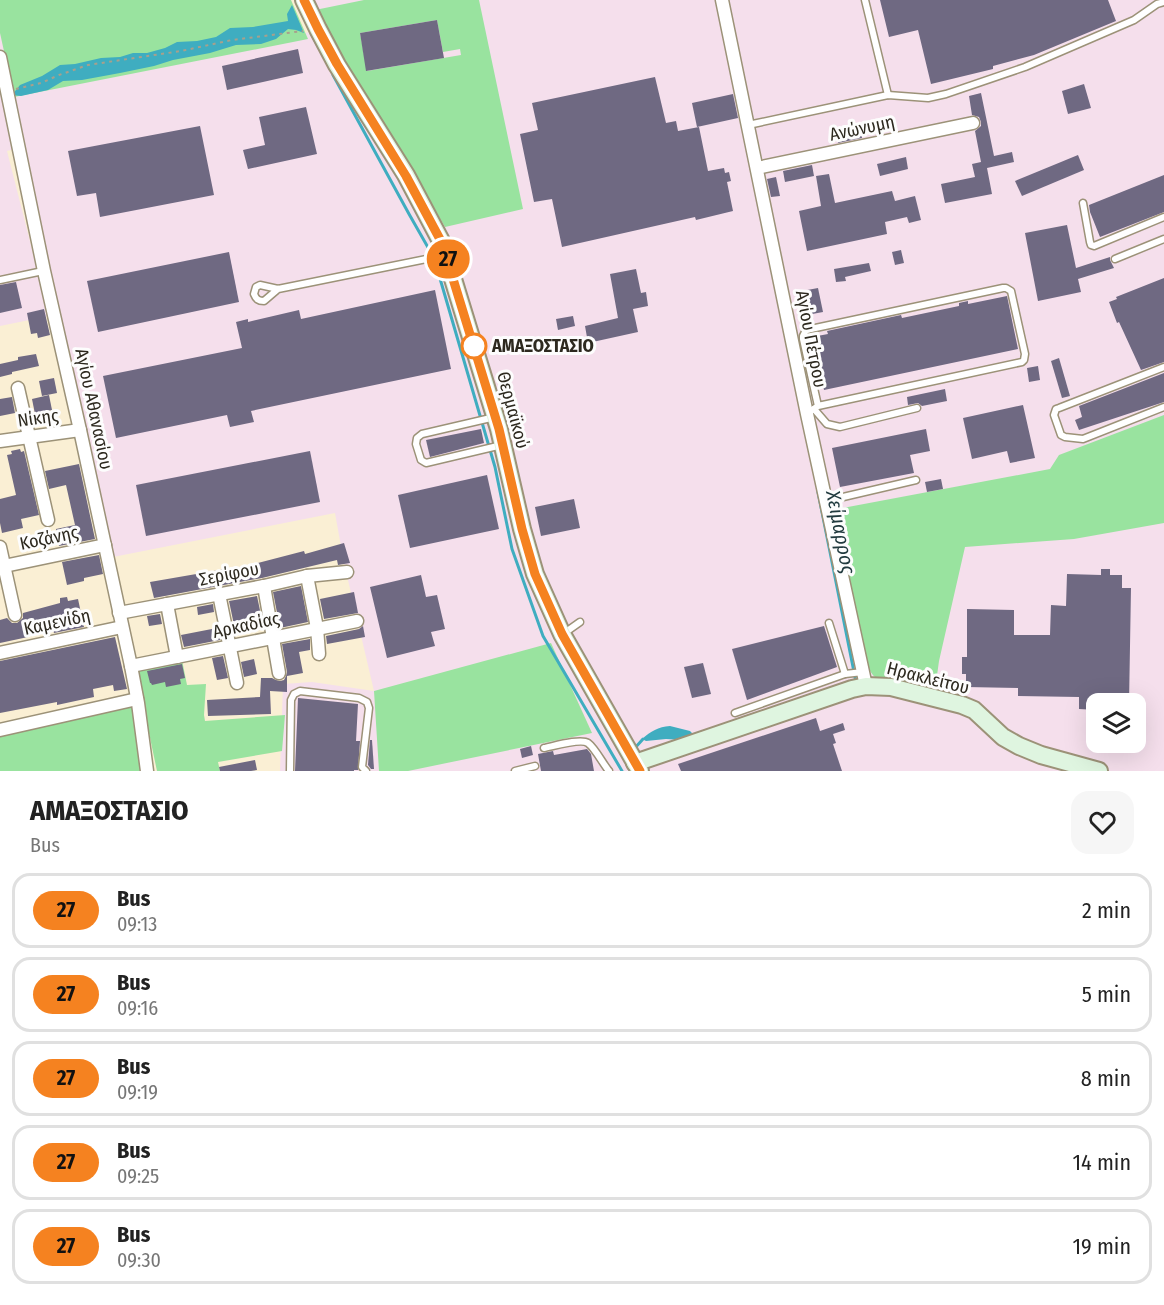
<!DOCTYPE html>
<html lang="en">
<head>
<meta charset="utf-8">
<style>
  body { margin:0; font-family:"Fira Sans Condensed",sans-serif; background:#f6f6f6; color:#222; height:100vh; display:flex; flex-direction:column; font-size:22px; white-space:nowrap }
  * { box-sizing:border-box; margin:0 }
  p { font-size:20px; color:#767676 }
  .icon { flex:none; width:33px; height:33px; fill:none; stroke:currentColor; stroke-width:2; stroke-linecap:round; stroke-linejoin:round }
  .map { position:relative; height:771px; overflow:hidden }
  .side { display:flex; flex-direction:column; background:#fff; flex:1 }
  .side>* { flex:none }
  .badge { padding:0 12px; border-radius:20px; font-size:21px; line-height:39px }
  .tools { position:absolute; left:1086px; top:693px; display:grid; gap:12px }
  .tools a { display:grid; place-items:center; width:60px; height:60px; border-radius:12px; background:#fff; box-shadow:0 6px 24px #0002; font-size:30px }
  .map>.badge { position:absolute; translate:-50% -50%; box-shadow:0 0 0 3px #fff }
  .round { display:grid; place-items:center; flex:none; width:63px; height:63px; border-radius:18px; background:#f6f6f6 }
  .summary { display:flex; align-items:center; justify-content:space-between; height:102px; padding:0 30px }
  h1 { font-size:28px; font-weight:700; line-height:45px }
  ul { padding:0; list-style:none }
  li { display:flex; align-items:center; gap:18px; height:75px; margin:0 12px 9px; padding:0 18px; border:3px solid #e0e0e0; border-radius:18px }
  li div { flex:1 }
  li b { display:block; font-size:22px }
  li em { font-style:normal }
  li .badge { min-width:66px; font-weight:700; text-align:center }
  .map>svg:first-child { display:block }
</style>
</head>
<body>
<div class="map">
<svg width="1164" height="771" viewBox="0 0 1164 771">
  <rect width="100%" height="100%" fill="#faefd4"/>
  <path fill="#f5dfec" fill-rule="evenodd" d="M313 0H1164V771H280L283 684 312 682 374 691 344 563 335 513 108 558 18 148 7 151 49 316 0 326V29L14 97 323 29ZM1096 704H1136V742H1096Z"/>
  <g fill="#99e39f" fill-rule="evenodd">
    <path d="M0 0H291L308 39 14 97 0 33Z"/>
    <path d="M364 0H479L523 209 445 227 386 126 354 79 315 10ZM437 20 443 52 460 49 461 55 367 71 360 33Z"/>
    <path d="M1164 415V523L1074 539 965 547 939 661 935 690 878 679C871 675 869 669 867 662L832 510 1050 469 1059 455Z"/>
    <path d="M551 643 592 733 408 771H379L374 691Z"/>
    <path d="M182 660 187 685 206 684 204 715 205 721 285 715 282 751 218 762 220 771H157L145 714 139 671Z"/>
    <path d="M134 705 148 771H0V734Z"/>
  </g>
  <g fill="#3fadc0">
    <path d="M292 5 304 33 296 30 288 29 276 39 261 44 236 45 210 53 173 60 154 66 120 73 82 80 63 81 48 90 21 96 12 95 20 85 42 76 60 65 75 64 101 58 120 57 133 53H147L165 48 177 42 197 41 216 37 230 28 253 27 288 21 287 14Z"/>
    <path d="M670 726 690 731 695 736 682 740 666 739 646 741 642 739C651 731 658 727 670 726Z"/>
  </g>
  <g fill="none" stroke-linecap="round" stroke-linejoin="round">
    <g stroke="#3fadc0" stroke-width="3">
      <path d="M312 35 319 48"/>
      <path d="M333 75 409 214 434 258 495 467 512 549 543 636 622 771"/>
      <path d="M818 492 856 682"/>
      <path d="M634 749 643 739"/>
    </g>
  </g>
  <g fill="#6f6982">
    <path d="M880 0H1108L1116 21 1034 55 993 66V69L931 84 918 30 889 37Z"/>
    <path d="M437 20 444 58 366 71 360 33Z"/>
    <path d="M298 49 303 73 227 90 222 66Z"/>
    <path d="M655 77 666 123 676 121 678 131 699 127 708 171 724 168 725 173 729 172 731 181 727 182 733 211 696 220 695 217 562 247 552 199 534 202 520 134 538 130 532 103Z"/>
    <path d="M1084 84 1091 108 1068 114 1062 91Z"/>
    <path d="M981 93 994 156 1012 152 1014 162 987 168 992 194 945 203 941 184 975 177 972 164 981 162 975 131 981 126V122L979 117 972 115 969 96Z"/>
    <path d="M733 94 738 118 697 127 692 103Z"/>
    <path d="M306 107 317 154 248 169 243 150 265 145 259 117Z"/>
    <path d="M860 125 862 138 838 143 836 130Z"/>
    <path d="M200 126 214 195 100 217 96 193 77 196 68 151Z"/>
    <path d="M1078 155 1084 170 1022 196 1015 181Z"/>
    <path d="M906 157 908 169 880 176 877 164Z"/>
    <path d="M812 165 814 176 785 182 783 171Z"/>
    <path d="M829 174 835 203 892 191 895 201 915 196 921 220 909 223 907 217 885 222 887 234 807 251 799 211 821 206 816 176Z"/>
    <path d="M1164 175V212L1100 237 1090 212 1089 205Z"/>
    <path d="M776 177 780 196 771 197 767 179Z"/>
    <path d="M1067 225 1076 268 1110 257V260L1114 268 1078 279 1081 292 1038 301 1025 233Z"/>
    <path d="M901 250 904 263 895 265 892 252Z"/>
    <path d="M229 252 239 302 98 332 87 281Z"/>
    <path d="M869 263 871 271 845 277 846 281 836 282 834 269Z"/>
    <path d="M636 269 641 293 646 292 648 306 633 309 638 332 588 343 585 326 618 318 610 274Z"/>
    <path d="M1164 278V362L1141 370 1119 322 1117 323 1109 302 1117 299 1116 297Z"/>
    <path d="M16 282 22 308 0 313V285Z"/>
    <path d="M818 288 823 312 807 315 802 291Z"/>
    <path d="M435 290 451 369 251 411 254 422 230 427 227 415 116 438 103 376 242 348 236 322 248 319V322L299 310 301 319Z"/>
    <path d="M1007 296 1018 349 824 390 812 337 828 334 827 331 901 315 902 318 959 306V303L968 301V304Z"/>
    <path d="M44 309 50 335 38 338 37 333 31 334 27 313Z"/>
    <path d="M573 316 575 326 558 330 556 319Z"/>
    <path d="M36 354 39 366 12 372V374L0 377V364L18 360V357Z"/>
    <path d="M1059 358 1070 396 1062 398 1051 361Z"/>
    <path d="M1038 366 1040 380 1029 382 1027 368Z"/>
    <path d="M1164 373V402L1079 430 1075 420 1082 417 1079 406Z"/>
    <path d="M54 378 57 393 42 396 39 381Z"/>
    <path d="M945 389 947 401 922 406 918 403 908 405 907 397Z"/>
    <path d="M49 395 52 410 35 414 32 399Z"/>
    <path d="M12 397 15 413 0 416V399Z"/>
    <path d="M1023 405 1035 458 1010 463 1007 451 972 459 963 418Z"/>
    <path d="M481 429 484 443 430 457 426 440Z"/>
    <path d="M926 429 930 451 910 455 914 473 840 487 832 448Z"/>
    <path d="M20 449 21 452 24 451 39 515 21 519 23 528 2 533 0 523V499L16 495 7 455 12 454 11 451Z"/>
    <path d="M310 451 320 502 146 536 136 485Z"/>
    <path d="M79 464 95 539 59 546 56 529 75 525 66 485 49 489 45 471Z"/>
    <path d="M487 475 499 529 410 548 398 495Z"/>
    <path d="M941 479 943 489 927 492 925 482Z"/>
    <path d="M574 499 580 528 541 536 535 507Z"/>
    <path d="M344 543 350 563 338 565 337 560 262 578 154 598 150 582 231 568V570L304 551 305 554Z"/>
    <path d="M99 555 103 574 84 578V581L67 585 62 562Z"/>
    <path d="M1101 569H1110V575H1122V588H1131L1129 704H1096V710L1079 709V697L1018 696V688L966 687V674H962V657H967V609L1014 610V635H1050L1051 605 1066 606 1067 574 1101 575Z"/>
    <path d="M421 575 426 597 437 595 445 629 431 632 435 646 387 658 370 587Z"/>
    <path d="M301 586 308 622 280 628 273 592Z"/>
    <path d="M354 592 358 613 324 619 320 599Z"/>
    <path d="M257 596 262 620 234 625 229 601Z"/>
    <path d="M67 597 68 601 78 599 84 627 54 633 53 630 47 631 46 627 27 632 28 637 0 643V620L7 618 12 623H17L23 618V613L60 603V598Z"/>
    <path d="M213 604 214 612 198 615 197 607Z"/>
    <path d="M160 614 162 624 149 626 147 616Z"/>
    <path d="M363 626 365 637 327 644 326 636 359 629Z"/>
    <path d="M824 626 837 667 747 700 732 649Z"/>
    <path d="M217 628 220 640 184 647 181 635Z"/>
    <path d="M115 637 127 689 114 691 113 685 93 689 94 697 57 705V702L0 713V661Z"/>
    <path d="M310 639V650L299 652 303 673 287 676V692L270 691 271 714 208 716 207 700 260 697 261 678H272L276 680 280 681 284 680 286 676 287 672 282 644Z"/>
    <path d="M223 656 228 678 217 680 212 658Z"/>
    <path d="M254 659 257 674 244 677 241 662Z"/>
    <path d="M703 663 711 694 692 698 684 667Z"/>
    <path d="M182 664 185 678 180 679 181 684 166 687 165 682 152 685 151 683H150L147 671Z"/>
    <path d="M298 698 358 704 356 741H360L358 770H354V771H295Z"/>
    <path d="M816 718 820 731 843 723 845 730 833 734 836 743 833 744 842 771H681L678 764Z"/>
    <path d="M370 740H372L374 769H371L368 765Z"/>
    <path d="M531 746 533 755 522 758 520 749Z"/>
    <path d="M587 749 591 754 594 771H541L538 754 553 751 554 755Z"/>
    <path d="M255 760 257 770 251 771H220L219 767Z"/>
  </g>
  <g fill="none" stroke-linecap="round" stroke-linejoin="round">
    <g stroke="#9c9278" stroke-width="9">
      <g id="lane">
        <path d="M865 0 888 95"/>
        <path d="M748 125 888 95 928 98 946 94 1025 67 1134 20 1157 4 1164 2"/>
        <path d="M1083 203 1090 242 1091 245 1094 246 1164 217"/>
        <path d="M1115 259 1164 239"/>
        <path d="M0 280 43 271"/>
        <path d="M278 289 264 301C258 301 256 299 254 294L256 287 260 285 278 289 446 255"/>
        <path d="M1164 367 1059 408 1056 409 1054 415 1061 435 1065 437 1083 439 1164 407"/>
        <path d="M814 409 827 424 840 427 917 408"/>
        <path d="M808 413 818 406 1022 362 1024 360 1025 354 1011 291 1006 288H1003L806 330 803 336V339L818 406"/>
        <path d="M495 417 422 434 417 438 416 444 421 460 426 463 502 445"/>
        <path d="M826 501 916 480"/>
        <path d="M829 623 845 674 863 672"/>
        <path d="M563 634 580 622"/>
        <path d="M735 713 845 674"/>
        <path d="M544 748C554 746 581 738 588 743 595 748 603 764 609 771"/>
        <path d="M290 771 291 700 294 694 300 691 359 698 367 702 369 708 362 767 366 771"/>
        <path d="M515 771 535 766"/>
      </g>
    </g>
    <g stroke="#9c9278" stroke-width="15">
      <g id="street">
        <path d="M722 0 807 414 866 686"/>
        <path d="M0 57 44 271 80 430 131 666 138 703 147 771"/>
        <path d="M757 168 973 123"/>
        <path d="M18 388 48 520"/>
        <path d="M0 441 80 430"/>
        <path d="M0 547 15 615"/>
        <path d="M0 567 105 545"/>
        <path d="M307 576 317 628 319 654"/>
        <path d="M264 586 279 673"/>
        <path d="M219 594 237 683"/>
        <path d="M167 604 177 657"/>
        <path d="M119 613 264 586 307 576 347 572"/>
        <path d="M0 653 122 627"/>
        <path d="M131 666 357 621"/>
        <path d="M0 730 137 699"/>
      </g>
    </g>
    <g stroke="#9c9278" stroke-width="20">
      <g id="secondary">
        <path d="M304 0 318 29 337 65 406 175 442 243 499 429 522 529 535 574 562 634 640 771"/>
        <path d="M635 763 852 689 866 686 891 687 962 705 974 710 1003 737 1019 746 1041 755 1099 771"/>
      </g>
    </g>
    <path stroke="#a8a08c" stroke-width="2" stroke-dasharray="3 4.5" stroke-linecap="butt" d="M16 89 41 83 59 75 88 65 181 51 232 40 303 31"/>
    <use href="#lane" stroke="#fff" stroke-width="6"/>
    <use href="#street" stroke="#fff" stroke-width="12"/>
    <use href="#secondary" stroke="#dff5e0" stroke-width="16"/>
  </g>
  <g fill="none" stroke-linecap="round" stroke-linejoin="round">
    <g stroke="#fff" stroke-width="14">
      <path id="line" d="M304 0 318 29 337 64 406 176 442 243 499 429 522 529 535 574 562 634 640 771"/>
    </g>
    <use href="#line" stroke="#f58220" stroke-width="9"/>
  </g>
  <circle fill="#fff" stroke="#f58220" stroke-width="3" cx="474" cy="346" r="12"/>
  <g text-anchor="middle" dominant-baseline="central" stroke-width="6" stroke-linejoin="round" paint-order="stroke">
    <g font-size="18" fill="#2d291f" stroke="#fdfdfd">
      <text transform="translate(862 128) rotate(-12)">Ανώνυμη</text>
      <text transform="translate(811 339) rotate(79)">Αγίου Πέτρου</text>
      <text transform="translate(94 409) rotate(78)">Αγίου Αθανασίου</text>
      <text transform="translate(513 410) rotate(75)">Θερμαϊκού</text>
      <text transform="translate(38 418) rotate(-8)">Νίκης</text>
      <text transform="translate(49 538) rotate(-12)">Κοζάνης</text>
      <text transform="translate(229 574) rotate(-11)">Σερίφου</text>
      <text transform="translate(57 622) rotate(-12)">Καμενίδη</text>
      <text transform="translate(246 625) rotate(-12)">Αρκαδίας</text>
      <text transform="translate(928 678) rotate(14)">Ηρακλείτου</text>
    </g>
    <g font-size="18" font-weight="bold" fill="#2d291f" stroke="#fdfdfd" text-anchor="start">
      <text x="492" y="346">ΑΜΑΞΟΣΤΑΣΙΟ</text>
    </g>
    <g font-size="20" font-style="italic" fill="#213a3e" stroke="#fdfdfd">
      <text transform="translate(841 532) rotate(79)">Χείμαρρος</text>
    </g>
  </g>
</svg>
<div class="tools">
<a><svg class="icon" aria-label="layers" viewBox="0 0 24 24"><path d="M12 4l9 5-9 5-9-5zM3 14l9 5 9-5"/></svg></a>
</div>
<b class="badge" style="left:448px;top:259px;background:#f58220;color:#111">27</b>
</div>
<section class="side">
<div class="summary"><div><h1>ΑΜΑΞΟΣΤΑΣΙΟ</h1><p>Bus</p></div><a class="round"><svg class="icon" aria-label="heart" viewBox="0 0 24 24"><path d="M12 20l-8-8c-3-5 5-10 8-4 3-6 11-1 8 4z"/></svg></a></div>
<ul>
<li><span class="badge" style="background:#f58220;color:#111">27</span><div><b>Bus</b><p>09:13</p></div><em>2 min</em></li>
<li><span class="badge" style="background:#f58220;color:#111">27</span><div><b>Bus</b><p>09:16</p></div><em>5 min</em></li>
<li><span class="badge" style="background:#f58220;color:#111">27</span><div><b>Bus</b><p>09:19</p></div><em>8 min</em></li>
<li><span class="badge" style="background:#f58220;color:#111">27</span><div><b>Bus</b><p>09:25</p></div><em>14 min</em></li>
<li><span class="badge" style="background:#f58220;color:#111">27</span><div><b>Bus</b><p>09:30</p></div><em>19 min</em></li>
</ul>
</section>
</body>
</html>
